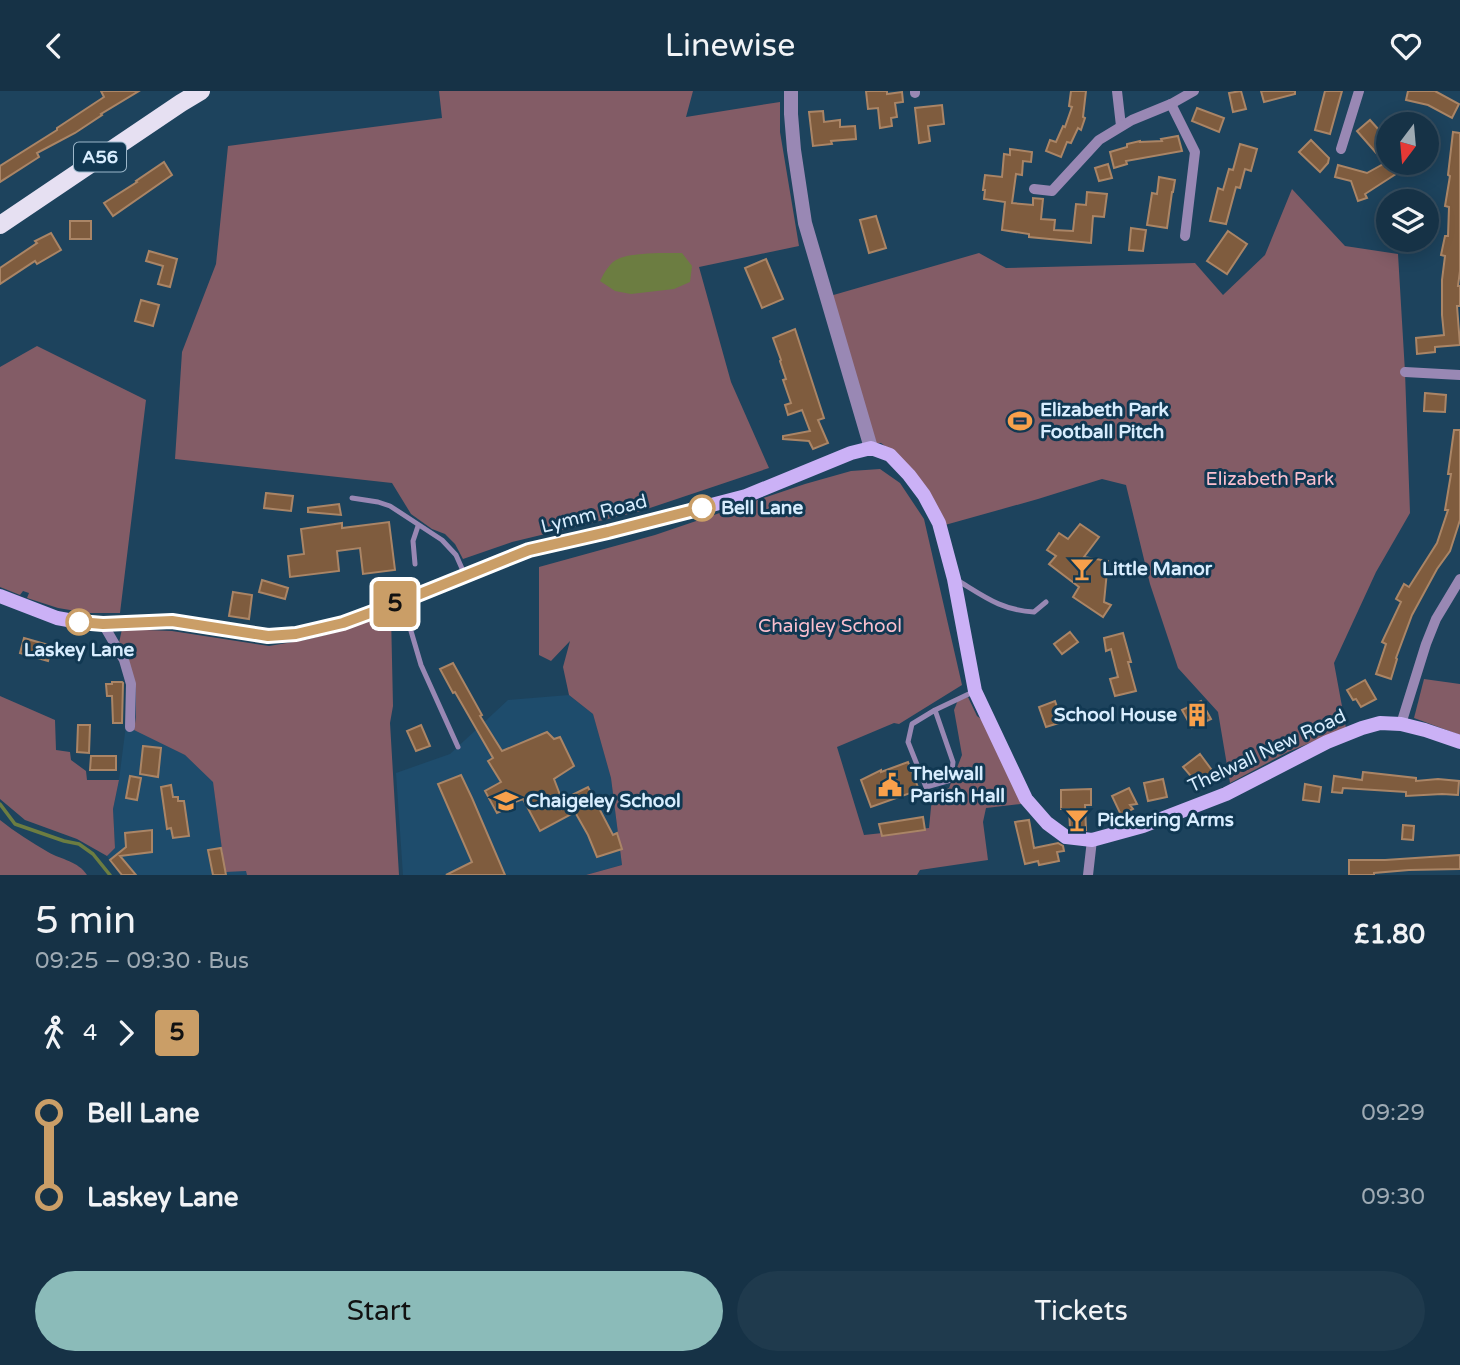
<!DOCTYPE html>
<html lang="en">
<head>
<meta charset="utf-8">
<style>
  body { margin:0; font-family:"Varela Round",sans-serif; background:#1f3a4d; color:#f1f3f6; height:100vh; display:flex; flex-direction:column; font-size:26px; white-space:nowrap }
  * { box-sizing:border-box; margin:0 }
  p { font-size:23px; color:#9eaab3 }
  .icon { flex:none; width:38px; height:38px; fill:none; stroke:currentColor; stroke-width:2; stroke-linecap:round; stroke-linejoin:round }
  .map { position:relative; height:784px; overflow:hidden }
  .panel { display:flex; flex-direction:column; background:#163246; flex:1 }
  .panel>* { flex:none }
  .badge { padding:0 14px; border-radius:5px; font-size:24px; line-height:46px }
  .needle { width:46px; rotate:196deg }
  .fabs { position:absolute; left:1376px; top:21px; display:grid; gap:14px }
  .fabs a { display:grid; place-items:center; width:63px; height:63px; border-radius:50%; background:#163246; box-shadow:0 4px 18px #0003,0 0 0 2px #354d5f; font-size:35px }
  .map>.badge { position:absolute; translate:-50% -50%; box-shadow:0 0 0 4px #fff }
  .legs { display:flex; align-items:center; gap:10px; height:77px; padding:0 35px; font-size:23px }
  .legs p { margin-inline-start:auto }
  .summary { display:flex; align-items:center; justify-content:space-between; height:119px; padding:0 35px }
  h1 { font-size:38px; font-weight:600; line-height:52px }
  .button { display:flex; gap:14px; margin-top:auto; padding:14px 35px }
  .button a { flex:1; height:80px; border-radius:42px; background:#8bbbb9; color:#111; font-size:28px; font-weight:600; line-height:80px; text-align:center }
  .button a+a { background:#1f3a4d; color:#f1f3f6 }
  ul { padding:0 35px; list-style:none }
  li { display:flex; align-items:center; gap:24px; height:84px; font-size:26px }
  li i { display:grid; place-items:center; width:10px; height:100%; margin:0 9px; background:currentColor }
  li i::after { content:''; width:18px; height:18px; margin:-9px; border:5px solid; border-radius:50%; background:#163246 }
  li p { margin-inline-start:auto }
  li:first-child i { background:linear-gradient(#0000 50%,currentColor 0) }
  li:last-child i { background:linear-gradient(currentColor 50%,#0000 0) }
  header { display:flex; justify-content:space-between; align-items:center; height:91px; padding:0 35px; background:#163246; font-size:32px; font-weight:600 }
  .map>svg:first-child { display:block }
</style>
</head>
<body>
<header><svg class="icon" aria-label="back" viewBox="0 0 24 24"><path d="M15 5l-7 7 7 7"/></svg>Linewise<svg class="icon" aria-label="heart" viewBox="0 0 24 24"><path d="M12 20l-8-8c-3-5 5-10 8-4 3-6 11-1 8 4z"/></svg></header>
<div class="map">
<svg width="1460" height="784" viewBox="0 0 1460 784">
  <rect width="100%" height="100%" fill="#1d435d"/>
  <g fill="#1e4c6c">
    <path d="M569 604 593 623 611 687 622 774 586 784H403L396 682 450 663 508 609Z"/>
    <path d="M126 634 185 664 213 690 225 780H247V784H120L107 765 115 757 113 718 119 689Z"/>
  </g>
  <g fill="#835c66">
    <path d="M439 0H693L686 26 780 11V41L799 155 699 176 731 291 769 377 641 420 512 451 463 468 455 453 445 443 432 438 411 423 392 392 175 368 182 261 216 173 228 55 442 27Z"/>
    <path d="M1292 98 1345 155 1398 163 1405 281 1410 422 1376 481 1334 572 1346 637 1288 661 1230 692 1218 621 1178 577 1150 493 1126 394 1102 388 1038 408 945 434 928 398 901 367 881 352 865 353 830 205 979 162 1006 177 1195 172 1223 204 1265 164Z"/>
    <path d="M37 255 146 309 120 522H88L58 517 27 507 29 502 23 500 20 504 0 496V276Z"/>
    <path d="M880 378 900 392 924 428 962 594 899 633 894 632 837 656 864 744 929 737 932 706 949 697 962 664 954 619 958 609 968 606 977 625 991 635 1009 668 1021 713 986 717 983 731 988 769 920 779 917 784H586L622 774 611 687 593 623 569 604 563 576 570 550 551 570 539 564V476L655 444 805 393 851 380Z"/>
    <path d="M391 523 393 615 390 632 399 784H247L246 780 225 781 213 691 185 664 134 639 136 626V597L119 552 122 538 172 540 269 555 305 549 341 540Z"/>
    <path d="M1424 588 1460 593V644L1414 627Z"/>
    <path d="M0 605 55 629 56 659 70 661 71 669 86 680 87 689H119L113 718 115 757 107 765 77 748 25 729 0 708Z"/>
    <path d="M0 729C15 741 31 751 48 761 62 769 78 770 87 784H0Z"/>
  </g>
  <path fill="#6c7d41" d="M682 162 692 175 690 191 674 198 631 203 615 200 600 190C604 182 610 171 618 168 632 161 667 162 682 162Z"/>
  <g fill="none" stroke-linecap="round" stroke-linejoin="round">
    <path stroke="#6c7d41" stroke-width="3.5" d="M0 713 15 733 64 750 79 753 93 763 110 784"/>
  </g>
  <g fill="#7f5c3e" stroke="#aa8566" stroke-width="2">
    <path d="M101 0H139L101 23 102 24 75 42 37 62 39 66 0 91V75L57 39V37L104 6Z"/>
    <path d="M866 0H887V3L902 1 903 11 895 12 897 26 891 27 892 35 880 37 878 17 868 18Z"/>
    <path d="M1071 0H1086L1083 26 1085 27 1081 39 1078 37 1071 52 1067 51 1061 66 1046 60 1050 49 1056 51 1063 35 1065 36 1072 16 1069 15Z"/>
    <path d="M1241 0 1246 18 1233 21 1229 2Z"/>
    <path d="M1261 0H1295V3L1264 11Z"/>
    <path d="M1325 0H1342L1330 43 1315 39Z"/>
    <path d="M1408 0H1435L1459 13 1452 27 1428 14 1406 9Z"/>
    <path d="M942 14 944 33 928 35 930 50 919 52 915 17Z"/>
    <path d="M1197 17 1224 27 1219 41 1192 30Z"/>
    <path d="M823 20 824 31 840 29V36L855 35 856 48 831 50 832 53 813 55 809 21Z"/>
    <path d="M1370 29 1388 49V72H1393L1399 81 1365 103 1367 107 1358 110 1351 90 1335 86 1338 74 1367 82 1385 72 1357 40Z"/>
    <path d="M1453 41 1460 42V180L1458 195H1460V215H1457L1460 254 1435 256V261L1417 263 1416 247 1444 244 1442 224V189L1445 165 1441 164 1445 145H1448L1449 116 1445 115 1450 85 1448 84Z"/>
    <path d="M1178 45 1182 60 1126 70 1127 73 1114 77 1110 61 1127 56V53L1140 50V51L1162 50 1161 48Z"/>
    <path d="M1311 49 1329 67 1328 72 1320 81 1299 61Z"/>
    <path d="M1240 53 1257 58 1251 80 1245 78 1240 97 1236 96 1226 133 1210 130 1218 97 1223 99 1229 78 1233 79Z"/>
    <path d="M1010 58 1032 61 1031 71 1023 70 1022 84 1016 83 1012 112 1033 114V107L1043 108 1041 128 1055 129 1054 139 1073 140 1076 113 1086 114 1087 101 1107 103 1104 126 1093 125 1091 152 1029 146V143L1002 139 1005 111 984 108 985 99H983L985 84 1002 86 1004 63 1010 64Z"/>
    <path d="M164 71 172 84 113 125 104 112 137 91 136 90Z"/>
    <path d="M1108 73 1112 87 1099 90 1095 77Z"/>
    <path d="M1159 86 1175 89 1173 101H1172L1167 137 1147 134 1152 102 1157 103Z"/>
    <path d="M876 125 886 157 869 162 860 129Z"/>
    <rect x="70" y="130" width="21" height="18"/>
    <path d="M1131 137 1146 139 1143 160 1129 159Z"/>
    <path d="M1228 140 1247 153 1227 183 1207 170Z"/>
    <path d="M51 142 61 159 37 173 35 170 0 193V177L37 152 35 150Z"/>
    <path d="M149 160 177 168 170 196 158 193 163 175 146 170Z"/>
    <path d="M766 168 783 208 762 217 745 177Z"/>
    <path d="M141 209 159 214 153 235 135 230Z"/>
    <path d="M795 238 824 327 818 329 828 352 813 358 809 350 783 348V345L810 340 802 319 788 324 785 314 791 312 783 289 786 288 780 270 781 269 773 247Z"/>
    <path d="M1425 302 1446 304 1445 321 1424 320Z"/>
    <path d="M1454 339H1460V429L1450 460 1437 478 1412 524 1396 567 1397 568 1391 588 1376 583 1386 553 1382 551 1401 511 1396 508 1404 493 1409 496 1437 452 1448 419H1445L1451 383H1448Z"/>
    <path d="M266 402 293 405 291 420 264 417Z"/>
    <path d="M339 413 341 424 308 421V417Z"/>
    <path d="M389 431 395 479 363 483 360 457 337 460 339 480 290 486 288 465 304 463 301 438 342 432V437Z"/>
    <path d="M1080 433 1099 446 1084 466 1108 470 1104 511 1111 514 1103 526 1073 506 1079 496 1049 473 1056 465 1047 459 1059 442 1068 448Z"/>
    <path d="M262 489 288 497 285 508 259 501Z"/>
    <path d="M233 501 252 504 249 528 229 525Z"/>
    <path d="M1070 541 1078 551 1062 563 1054 553Z"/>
    <path d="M1123 542 1131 571H1128L1136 600 1115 605 1110 588 1118 586 1111 558 1106 560 1104 547Z"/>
    <path d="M24 547 52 555 48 570 20 562Z"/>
    <path d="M453 572 482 624 480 625 502 660 547 641 554 648 560 646 574 675 554 688 562 709 588 696 613 744 617 742 622 758 597 766 588 744 575 721 540 740 523 708 507 714 508 717 497 722 485 700 501 691 488 670 493 667 455 601 453 602 440 578Z"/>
    <path d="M1365 589 1376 608 1361 616 1356 608 1353 609 1347 599Z"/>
    <path d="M112 591H122L123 592 122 632H113L112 605H107L106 593H112Z"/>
    <path d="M1055 610 1062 631 1046 636 1039 616Z"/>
    <path d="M1201 610 1211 628 1192 637 1182 619Z"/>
    <path d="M78 634H90L89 662 77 661Z"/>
    <path d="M421 634 430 655 416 660 407 640Z"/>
    <path d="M143 655 161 657 158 686 140 683Z"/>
    <path d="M1200 663 1214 682 1207 688 1203 684 1195 690 1183 676Z"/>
    <path d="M91 665H116V679H90Z"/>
    <path d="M908 671 919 699 871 716 861 689 881 679V681Z"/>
    <path d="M1363 681 1416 687V690L1438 688 1459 690 1458 704 1442 703 1406 705V701L1343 697 1342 702 1332 701 1334 685 1362 689Z"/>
    <path d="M461 684 472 707 505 784H446L472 771 438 693Z"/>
    <path d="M130 685 141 687 137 709 126 707Z"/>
    <path d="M1163 688 1167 706 1148 710 1144 692Z"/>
    <path d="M1305 693 1321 696 1319 711 1303 709Z"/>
    <path d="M171 694 173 706H178V710H184L189 745 173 747 171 737 167 738 161 696Z"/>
    <path d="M1129 697 1137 713 1130 714 1133 718 1121 724 1112 705Z"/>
    <path d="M1091 698V714H1085L1086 739 1070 737 1069 718H1061V699Z"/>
    <path d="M923 726 925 739 882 745 879 733Z"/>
    <path d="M1029 729 1034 757 1058 752 1063 755 1064 760 1057 761 1059 770 1039 774 1038 770 1025 773 1015 731Z"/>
    <path d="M1403 734 1414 735 1413 749 1402 748Z"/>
    <path d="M152 739V761L120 765 136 784H122L110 769 126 756 125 742Z"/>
    <path d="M221 757 226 784H213L208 759Z"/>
    <path d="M1460 764V778L1409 779 1374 782V784H1349V769H1385Z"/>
  </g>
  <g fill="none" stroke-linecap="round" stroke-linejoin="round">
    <g stroke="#9988b4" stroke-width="5">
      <path d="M352 407 378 411 390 415 442 449 456 464 464 482"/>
      <path d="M415 473 413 450 418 435"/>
      <path d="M957 489C985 506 1001 519 1034 521L1046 511"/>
      <path d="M405 509 411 540 421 574 458 656"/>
      <path d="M935 619 953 671 951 689 926 696 908 651 912 633 935 619 975 600"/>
    </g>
    <g stroke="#9988b4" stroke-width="10">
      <path d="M915 0V2"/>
      <path d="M1117 0 1121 35"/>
      <path d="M1171 13 1195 61 1185 145"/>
      <path d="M1341 58 1359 0"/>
      <path d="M1034 98 1052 100 1099 49 1132 29 1171 13 1194 0"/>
      <path d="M1405 281 1460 284"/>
      <path d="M103 533 124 569 131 593 130 636"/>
      <path d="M1401 633 1426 553 1436 528 1460 488"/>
      <path d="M1088 784 1092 749"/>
    </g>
    <path stroke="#9988b4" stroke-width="14" d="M791 0V23L794 59 805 132 871 357"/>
    <path stroke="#cbb1f6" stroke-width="14" d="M0 505 57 527 79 531 103 533 172 530 268 545 296 543 343 532 405 509 529 459 608 441 746 405 851 362 871 357 890 364 909 384 924 404 939 432 954 488 975 600 1026 708 1047 732 1066 746 1092 749 1143 735 1226 703 1327 651 1362 637 1380 632 1401 633 1425 639 1460 651"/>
    <path stroke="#e6e0f2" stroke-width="18" d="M0 134 181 12 201 0"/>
  </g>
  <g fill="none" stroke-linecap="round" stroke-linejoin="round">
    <g stroke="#fff" stroke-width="16">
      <path id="line-1" d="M79 531 103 533 172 530 268 545 296 543 343 532 405 509 529 459 608 441 702 417"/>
    </g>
    <use href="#line-1" stroke="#ca9e67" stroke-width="10"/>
  </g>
  <defs>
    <g id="stadium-bare" transform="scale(1.89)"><path d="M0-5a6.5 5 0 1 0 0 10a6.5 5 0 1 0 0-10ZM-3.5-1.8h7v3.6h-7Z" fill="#f8a04b" stroke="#113852" stroke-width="2.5" paint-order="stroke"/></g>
    <g id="bar-bare" transform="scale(1.89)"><path d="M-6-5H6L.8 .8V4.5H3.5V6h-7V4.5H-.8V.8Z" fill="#f8a04b" stroke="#113852" stroke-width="2.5" paint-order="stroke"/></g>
    <g id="building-bare" transform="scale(1.89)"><path d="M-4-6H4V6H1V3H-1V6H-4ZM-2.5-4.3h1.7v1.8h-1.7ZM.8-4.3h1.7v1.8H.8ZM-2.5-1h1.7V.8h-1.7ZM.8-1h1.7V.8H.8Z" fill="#f8a04b" stroke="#113852" stroke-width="2.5" paint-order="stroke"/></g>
    <g id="civic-bare" transform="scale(1.89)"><path d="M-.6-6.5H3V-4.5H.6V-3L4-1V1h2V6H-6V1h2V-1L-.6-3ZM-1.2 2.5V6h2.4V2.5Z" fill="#f8a04b" stroke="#113852" stroke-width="2.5" paint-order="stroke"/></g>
    <g id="school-bare" transform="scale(1.89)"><path d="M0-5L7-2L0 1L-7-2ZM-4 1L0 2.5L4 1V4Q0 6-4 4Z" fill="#f8a04b" stroke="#113852" stroke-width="2.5" paint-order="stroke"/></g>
  </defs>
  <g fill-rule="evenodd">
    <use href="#stadium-bare" x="1020" y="330"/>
    <use href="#bar-bare" x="1082" y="478"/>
    <use href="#building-bare" x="1197" y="624"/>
    <use href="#civic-bare" x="890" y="694"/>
    <use href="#school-bare" x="506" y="710"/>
    <use href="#bar-bare" x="1077" y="729"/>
  </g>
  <g fill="#fff" stroke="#ca9e67" stroke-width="3.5">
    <circle cx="702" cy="417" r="12"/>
    <circle cx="79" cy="531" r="12"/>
  </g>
  <g text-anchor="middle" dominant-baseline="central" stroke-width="6" stroke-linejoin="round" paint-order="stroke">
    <rect fill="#113852" stroke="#9cb7ca" stroke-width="2" x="74" y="51.5" width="52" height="29" rx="5"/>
    <g font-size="18" font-weight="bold" fill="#d8edfe">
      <text x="100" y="66">A56</text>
    </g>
    <g font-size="19" font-weight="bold" fill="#d8edfe" stroke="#113852" text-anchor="start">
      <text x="1040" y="319">Elizabeth Park<tspan x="1040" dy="22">Football Pitch</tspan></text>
      <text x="1102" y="478">Little Manor</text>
      <text x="1177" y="624" text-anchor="end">School House</text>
      <text x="910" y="683">Thelwall<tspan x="910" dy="22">Parish Hall</tspan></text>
      <text x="526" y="710">Chaigeley School</text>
      <text x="1097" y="729">Pickering Arms</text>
    </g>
    <g font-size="19" fill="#fabfce" stroke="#113852">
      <text x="1270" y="388">Elizabeth Park</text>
      <text x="830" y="535">Chaigley School</text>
    </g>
    <g font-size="19" font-weight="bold" fill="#d8edfe" stroke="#113852" text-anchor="start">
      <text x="721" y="417">Bell Lane</text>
      <text x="79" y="559" text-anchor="middle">Laskey Lane</text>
    </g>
    <g font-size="19" fill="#d8edfe" stroke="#113852">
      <text transform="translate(594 423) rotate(-14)">Lymm Road</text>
      <text transform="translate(1267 660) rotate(-25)">Thelwall New Road</text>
    </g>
  </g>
</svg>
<div class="fabs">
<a><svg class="needle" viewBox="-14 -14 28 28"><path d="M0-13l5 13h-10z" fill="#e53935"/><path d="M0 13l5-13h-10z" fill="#9eaab3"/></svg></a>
<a><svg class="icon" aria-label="layers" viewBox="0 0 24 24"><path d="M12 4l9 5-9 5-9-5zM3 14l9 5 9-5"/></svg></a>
</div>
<b class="badge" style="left:395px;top:513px;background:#ca9e67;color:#111">5</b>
</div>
<section class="panel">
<div class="summary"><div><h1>5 min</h1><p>09:25 – 09:30 · Bus</p></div><b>£1.80</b></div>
<div class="legs"><svg class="icon" aria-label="walk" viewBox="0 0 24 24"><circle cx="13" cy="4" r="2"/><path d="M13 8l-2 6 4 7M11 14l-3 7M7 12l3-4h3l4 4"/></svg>4<svg class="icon" aria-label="forward" viewBox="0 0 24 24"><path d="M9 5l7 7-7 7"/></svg><b class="badge" style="background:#ca9e67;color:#111">5</b></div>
<ul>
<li><i style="color:#ca9e67"></i><b>Bell Lane</b><p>09:29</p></li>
<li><i style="color:#ca9e67"></i><b>Laskey Lane</b><p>09:30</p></li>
</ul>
<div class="button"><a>Start</a><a>Tickets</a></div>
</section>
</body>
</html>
